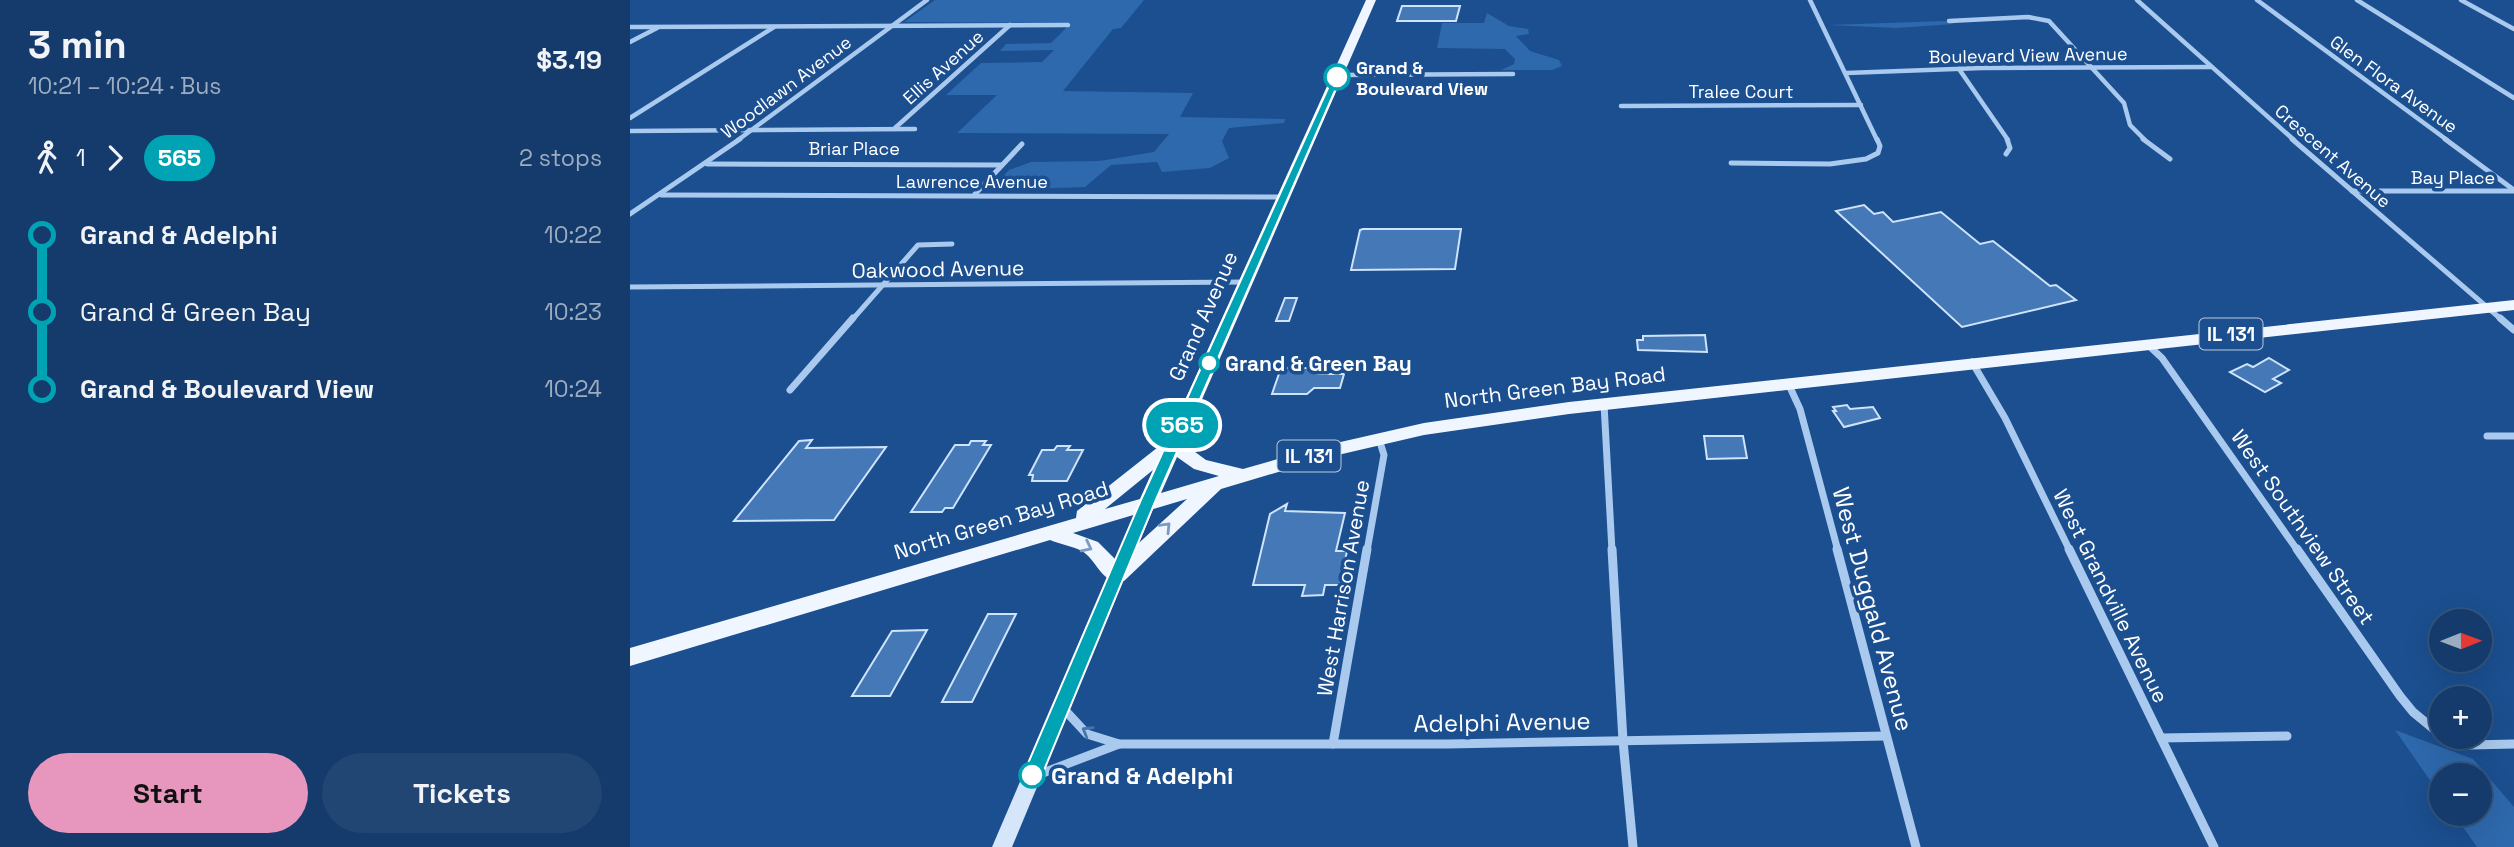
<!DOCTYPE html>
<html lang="en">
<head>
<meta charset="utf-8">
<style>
  body { margin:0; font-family:"Space Grotesk",sans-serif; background:#214673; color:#f1f3f6; height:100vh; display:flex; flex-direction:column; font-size:26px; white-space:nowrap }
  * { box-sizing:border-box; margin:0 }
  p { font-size:23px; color:#9dadc1 }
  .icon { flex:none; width:38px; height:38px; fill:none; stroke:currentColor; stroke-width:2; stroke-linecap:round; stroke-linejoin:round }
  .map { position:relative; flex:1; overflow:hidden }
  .details { display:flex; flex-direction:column; background:#143b6b; width:630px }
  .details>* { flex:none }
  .badge { padding:0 14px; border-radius:23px; font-size:24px; line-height:46px }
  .needle { width:46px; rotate:89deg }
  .buttons { position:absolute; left:1799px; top:609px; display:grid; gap:14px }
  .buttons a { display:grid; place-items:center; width:63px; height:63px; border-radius:50%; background:#143b6b; box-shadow:0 7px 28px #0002,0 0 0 2px #33557e; font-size:35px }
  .map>.badge { position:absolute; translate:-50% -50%; box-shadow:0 0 0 4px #fff }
  .legs { display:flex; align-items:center; gap:10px; height:77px; padding:0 28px; font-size:23px }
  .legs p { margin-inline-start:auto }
  .overview { display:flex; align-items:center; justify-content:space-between; height:119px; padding:0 28px }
  h1 { font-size:38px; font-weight:800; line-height:52px }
  .button { display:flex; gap:14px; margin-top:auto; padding:14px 28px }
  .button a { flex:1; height:80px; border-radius:42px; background:#e797bd; color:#111; font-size:28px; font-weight:800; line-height:80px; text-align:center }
  .button a+a { background:#214673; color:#f1f3f6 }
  ul { padding:0 28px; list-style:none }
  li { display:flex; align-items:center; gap:24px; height:77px; font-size:26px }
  li i { display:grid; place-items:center; width:10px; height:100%; margin:0 9px; background:currentColor }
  li i::after { content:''; width:18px; height:18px; margin:-9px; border:5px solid; border-radius:50%; background:#143b6b }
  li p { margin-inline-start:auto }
  li:first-child i { background:linear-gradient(#0000 50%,currentColor 0) }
  li:last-child i { background:linear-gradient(currentColor 50%,#0000 0) }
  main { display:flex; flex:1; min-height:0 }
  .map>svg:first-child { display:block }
</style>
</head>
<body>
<main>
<section class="details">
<div class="overview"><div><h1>3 min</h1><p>10:21 – 10:24 · Bus</p></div><b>$3.19</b></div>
<div class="legs"><svg class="icon" aria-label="walk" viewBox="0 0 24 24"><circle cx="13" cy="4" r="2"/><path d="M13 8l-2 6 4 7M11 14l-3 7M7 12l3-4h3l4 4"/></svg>1<svg class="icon" aria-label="forward" viewBox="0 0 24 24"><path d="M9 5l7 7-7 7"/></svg><b class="badge" style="background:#00a3b4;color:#fff">565</b><p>2 stops</p></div>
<ul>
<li><i style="color:#00a3b4"></i><b>Grand &amp; Adelphi</b><p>10:22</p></li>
<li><i style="color:#00a3b4"></i><span>Grand &amp; Green Bay</span><p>10:23</p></li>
<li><i style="color:#00a3b4"></i><b>Grand &amp; Boulevard View</b><p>10:24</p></li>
</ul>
<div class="button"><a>Start</a><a>Tickets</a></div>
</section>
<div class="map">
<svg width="1884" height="847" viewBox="0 0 1884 847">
  <rect width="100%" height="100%" fill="#1b4f8f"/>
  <g fill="#2e69ad">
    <path d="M305 0H514L491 28 483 29 433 91 563 93 550 117 655 119 654 123 599 128 592 141 599 158 580 168 532 172 527 162 481 165 455 187 360 190 379 170 401 162 469 161 524 152 539 134 327 133 367 95H316L351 63 412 62 424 50 370 51 376 44 421 43 441 23 274 22Z"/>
    <path d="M857 13 879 26 898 29 899 34 886 36 900 51 929 60 932 66 922 70H871L884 64 885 59 875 49 807 48 812 23H854Z"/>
    <path d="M1315 21 1324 24 1266 28 1198 25Z"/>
    <path d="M1765 730 1843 759 1884 807V847H1847L1824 814H1850V775H1811V796Z"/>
  </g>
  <g fill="#4478b7" stroke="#cfe3fa" stroke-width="2">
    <path d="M772 6H830L826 21H767Z"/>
    <path d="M1234 205 1244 214 1253 212 1263 222 1311 212 1350 244 1363 241 1420 286 1426 285 1446 300 1332 327 1206 211Z"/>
    <path d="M733 229H831L825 269 721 270 730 230Z"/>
    <path d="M655 298H667L659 321H646Z"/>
    <path d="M1075 335 1077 352 1008 350 1007 340H1013V336Z"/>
    <path d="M1639 358 1659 370 1643 379 1651 383 1635 392 1600 372 1617 364 1623 367Z"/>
    <path d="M651 368H686L684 373 689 374H714L710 388H684L677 394H642Z"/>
    <path d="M1217 405 1220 409 1243 407 1250 418 1214 427 1203 411H1206L1203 407Z"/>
    <path d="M1074 436H1113L1117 458 1077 459Z"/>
    <path d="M182 440 176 448 256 447 204 520 104 521 169 441Z"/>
    <path d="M341 441H356L353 445H361L323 508H315L312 512H281L325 445H339Z"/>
    <path d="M427 446H440L437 450H453L437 481H402L403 475H399L412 450H424Z"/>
    <path d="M657 504 655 511 715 513 706 551H717L710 585H695L693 595 672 596 675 585H623L640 514Z"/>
    <path d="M358 614H386L342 702H312Z"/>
    <path d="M297 630 260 696H222L262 631Z"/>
  </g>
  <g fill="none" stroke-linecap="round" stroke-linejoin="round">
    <g stroke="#a9c9ee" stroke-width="4.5">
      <path d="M1180 0 1247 140"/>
      <path d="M1507 0 1664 140"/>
      <path d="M1627 0 1817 140"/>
      <path d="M1727 0 1884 98"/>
      <path d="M1831 0 1884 29"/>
      <path d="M1319 21 1398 17 1419 21 1494 103 1500 125 1515 140"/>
      <path d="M0 27 438 25"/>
      <path d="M0 42 27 28"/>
      <path d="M1329 69 1378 140"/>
      <path d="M1216 73 1352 68 1581 67"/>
      <path d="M708 75 883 74"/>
      <path d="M991 106 1231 105"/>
      <path d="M0 118 144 27"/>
      <path d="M265 128 380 25"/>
      <path d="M0 131 285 129"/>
      <path d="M108 140 297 0"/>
    </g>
    <g stroke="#a9c9ee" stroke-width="5">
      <path d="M1513 139 1540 159"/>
      <path d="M1662 139 1872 320"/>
      <path d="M1815 139 1884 190"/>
      <path d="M1376 154 1380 148 1377 139"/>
      <path d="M1101 163 1200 164 1236 159 1248 153 1250 146 1247 139"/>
      <path d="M77 164 372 165"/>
      <path d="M1722 191H1884"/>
      <path d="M345 194 392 144"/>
      <path d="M31 195 653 197"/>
      <path d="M0 214 110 139"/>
      <path d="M0 287 615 282"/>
      <path d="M222 320 288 245 322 244"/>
    </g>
    <g stroke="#a9c9ee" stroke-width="7">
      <path d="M1870 318 1884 330"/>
      <path d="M1517 344 1532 358 1668 551"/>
      <path d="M1342 362 1375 418 1440 551"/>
      <path d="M1158 383 1170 409 1208 551"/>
      <path d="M160 390 223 318"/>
      <path d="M974 404 982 551"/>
      <path d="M1857 436H1884"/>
      <path d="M737 551 754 455 749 439"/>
    </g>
    <g stroke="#a9c9ee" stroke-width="9">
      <path d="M982 549 993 741 1003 847"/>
      <path d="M1207 549 1286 847"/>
      <path d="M1439 549 1584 847"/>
      <path d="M1667 549 1770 696 1783 712 1811 735"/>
      <path d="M433 708 457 734 489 744"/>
      <path d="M1815 737 1840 745 1884 744"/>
      <path d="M1531 738 1657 736"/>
      <path d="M703 744 737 549"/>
      <path d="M405 776 489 744H818L1256 736"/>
    </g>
    <path fill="#d6e6fa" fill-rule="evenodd" d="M518 497 523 498 526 502 382 847H362L510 502 513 498Z"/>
    <path fill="#f0f6ff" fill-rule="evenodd" d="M736 0H746L553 443 576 460 613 469 693 446 794 423 939 402 1884 300V310L939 414 794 435 695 458 591 489 494 581C473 587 467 560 452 551 442 546 430 544 420 540L0 666V648L446 518 447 511 537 440ZM547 457 564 469 589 476 531 493ZM523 470 510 499 475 509ZM557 499 488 562 468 542 443 533Z"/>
  </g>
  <defs><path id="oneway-chevron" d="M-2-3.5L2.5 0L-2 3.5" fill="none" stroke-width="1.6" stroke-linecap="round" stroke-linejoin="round" transform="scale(1.75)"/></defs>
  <g stroke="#7b9ac1">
    <use href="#oneway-chevron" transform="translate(536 527) rotate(-46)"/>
    <use href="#oneway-chevron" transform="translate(457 547) rotate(27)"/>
  </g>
  <use stroke="#4674ac" href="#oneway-chevron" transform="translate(457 731) rotate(-149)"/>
  <path fill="#00a3b4" stroke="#fff" stroke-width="2" d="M704 75 711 77 525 502 412 775 409 781 402 784 396 781 393 775 510 502Z"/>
  <g fill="#fff" stroke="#00a3b4" stroke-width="3.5">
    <circle cx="707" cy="77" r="12"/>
    <circle cx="579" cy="363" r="9"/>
    <circle cx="402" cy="775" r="12"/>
  </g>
  <g text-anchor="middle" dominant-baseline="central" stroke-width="7" stroke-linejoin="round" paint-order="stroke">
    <g font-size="18" fill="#fff" stroke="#1b4f8f">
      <text transform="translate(1398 55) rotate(-1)">Boulevard View Avenue</text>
      <text transform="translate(313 67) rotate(-42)">Ellis Avenue</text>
      <text transform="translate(1764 84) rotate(36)">Glen Flora Avenue</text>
      <text transform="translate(156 87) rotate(-37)">Woodlawn Avenue</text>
      <text x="1111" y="91">Tralee Court</text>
      <text x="224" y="148">Briar Place</text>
      <text transform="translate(1703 156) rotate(41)">Crescent Avenue</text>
      <text x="1823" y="177">Bay Place</text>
      <text x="342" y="181">Lawrence Avenue</text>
    </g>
    <g font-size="18" font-weight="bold" fill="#fff" stroke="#1b4f8f" text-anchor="start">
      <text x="726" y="67">Grand &amp;<tspan x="726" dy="21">Boulevard View</tspan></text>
    </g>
    <g fill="#1b4f8f" stroke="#bbcadd" stroke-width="2">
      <rect x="1569.5" y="318.5" width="63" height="31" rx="5"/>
      <rect x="647.5" y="440.5" width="63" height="31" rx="5"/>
    </g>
    <g font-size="19" font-weight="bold" fill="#fff">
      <text x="1601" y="334">IL 131</text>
      <text x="679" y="456">IL 131</text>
    </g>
    <g font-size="21" fill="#fff" stroke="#1b4f8f">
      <text transform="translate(308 269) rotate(-1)">Oakwood Avenue</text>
      <text transform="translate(573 316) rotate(-66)">Grand Avenue</text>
      <text transform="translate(925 387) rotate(-7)">North Green Bay Road</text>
      <text transform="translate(371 520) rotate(-17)">North Green Bay Road</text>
      <text transform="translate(1673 527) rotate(55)">West Southview Street</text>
      <text transform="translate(713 588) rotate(-80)">West Harrison Avenue</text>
      <text transform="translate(1481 596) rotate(64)">West Grandville Avenue</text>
    </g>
    <g font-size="21" font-weight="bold" fill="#fff" stroke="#1b4f8f" text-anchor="start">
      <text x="595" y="363">Grand &amp; Green Bay</text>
    </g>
    <g font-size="24" fill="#fff" stroke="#1b4f8f">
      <text transform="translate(1243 609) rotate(75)">West Duggald Avenue</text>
      <text transform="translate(872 722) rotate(-1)">Adelphi Avenue</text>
    </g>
    <g font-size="24" font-weight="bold" fill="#fff" stroke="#1b4f8f" text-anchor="start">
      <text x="421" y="775">Grand &amp; Adelphi</text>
    </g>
  </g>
</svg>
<div class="buttons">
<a><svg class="needle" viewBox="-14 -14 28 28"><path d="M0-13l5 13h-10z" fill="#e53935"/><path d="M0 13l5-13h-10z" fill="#9dadc1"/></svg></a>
<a>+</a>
<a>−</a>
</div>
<b class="badge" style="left:552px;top:425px;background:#00a3b4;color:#fff">565</b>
</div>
</main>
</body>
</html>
